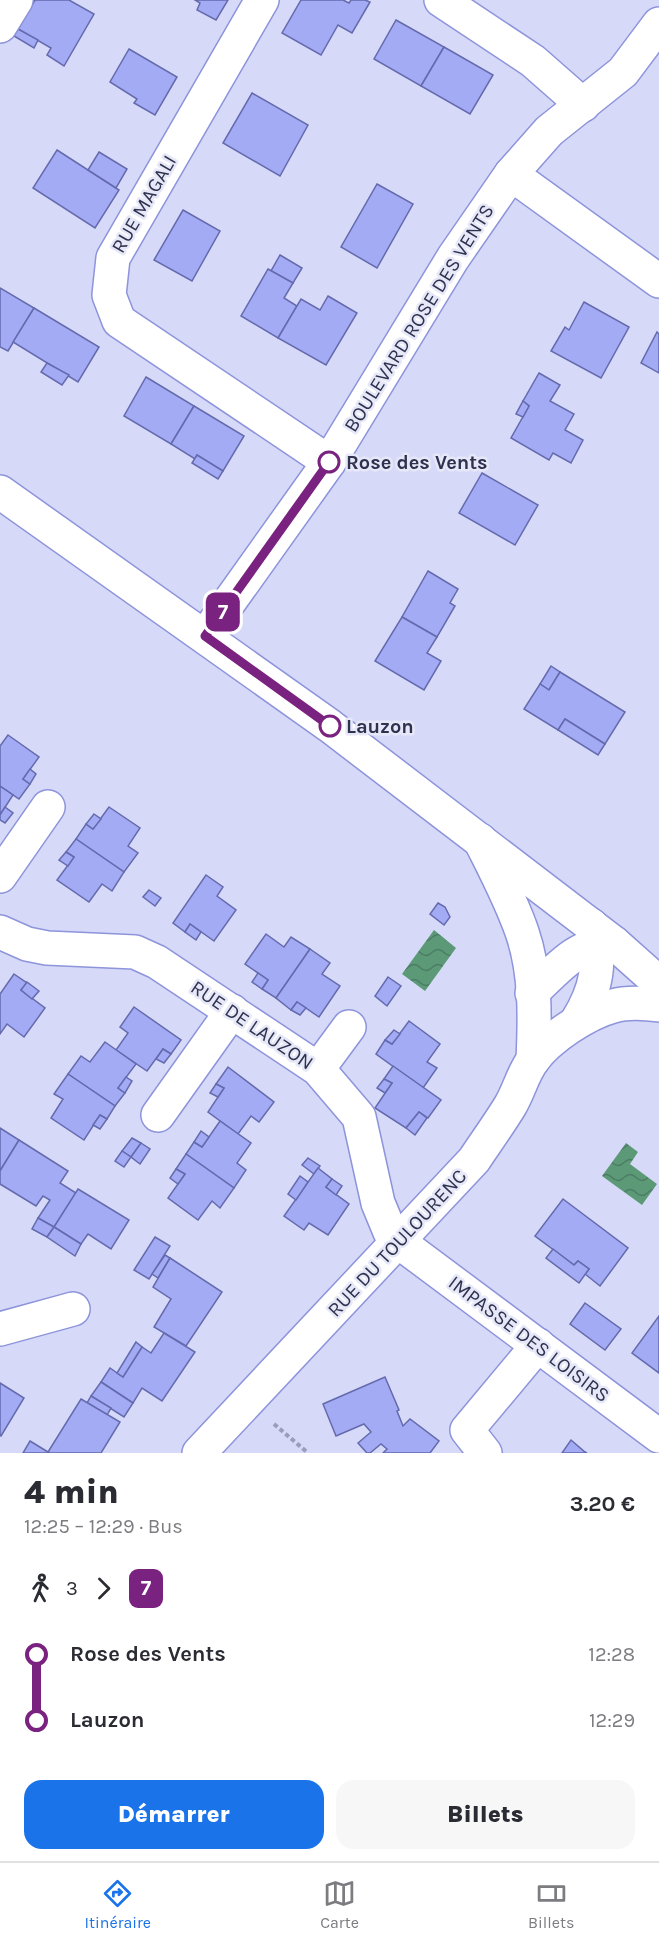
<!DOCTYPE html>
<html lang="fr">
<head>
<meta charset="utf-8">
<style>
  body { margin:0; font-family:Karla,sans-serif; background:#f7f7f7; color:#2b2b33; height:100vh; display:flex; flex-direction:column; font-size:22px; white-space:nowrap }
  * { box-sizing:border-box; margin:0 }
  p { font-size:20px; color:#7c7c81 }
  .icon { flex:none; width:33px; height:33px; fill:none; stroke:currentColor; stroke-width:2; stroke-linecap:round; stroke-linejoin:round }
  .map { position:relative; height:1453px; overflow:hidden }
  .side { display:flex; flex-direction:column; background:#fff; flex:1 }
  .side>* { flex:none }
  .badge { padding:0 12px; border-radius:9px; font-size:21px; line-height:39px }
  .map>.badge { position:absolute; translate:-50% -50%; box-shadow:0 0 0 3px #fff }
  .legs { display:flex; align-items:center; gap:9px; height:66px; padding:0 24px; font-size:20px }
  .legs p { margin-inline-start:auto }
  .overview { display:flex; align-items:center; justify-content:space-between; height:102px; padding:0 24px }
  h1 { font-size:33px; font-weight:800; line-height:45px }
  .action { display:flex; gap:12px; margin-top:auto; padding:12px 24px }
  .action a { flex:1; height:69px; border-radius:18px; background:#1a73e8; color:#fff; font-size:24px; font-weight:800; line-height:69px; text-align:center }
  .action a+a { background:#f7f7f7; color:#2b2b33 }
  ul { padding:0 24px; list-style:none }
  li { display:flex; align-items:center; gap:21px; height:66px; font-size:22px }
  li i { display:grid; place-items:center; width:9px; height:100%; margin:0 8px; background:currentColor }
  li i::after { content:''; width:15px; height:15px; margin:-8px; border:4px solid; border-radius:50%; background:#fff }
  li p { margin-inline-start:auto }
  li:first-child i { background:linear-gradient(#0000 50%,currentColor 0) }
  li:last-child i { background:linear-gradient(currentColor 50%,#0000 0) }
  .dock { display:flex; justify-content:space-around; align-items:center; height:84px; border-top:2px solid #e1e1e2; background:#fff; font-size:16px; color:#7c7c81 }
  .dock a { display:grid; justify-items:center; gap:3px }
  .dock .selected { color:#1a73e8 }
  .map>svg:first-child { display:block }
</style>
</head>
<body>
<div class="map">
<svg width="659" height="1453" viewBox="0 0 659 1453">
  <defs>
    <pattern id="water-waves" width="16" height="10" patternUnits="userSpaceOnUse" patternTransform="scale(1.5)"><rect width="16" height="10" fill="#5b9977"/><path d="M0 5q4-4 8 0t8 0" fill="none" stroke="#4c7d64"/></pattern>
  </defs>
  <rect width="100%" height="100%" fill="#d6daf8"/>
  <g fill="url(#water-waves)">
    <path d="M434 930 456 948 425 991 402 974Z"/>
    <path d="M626 1143 638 1152 630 1164 657 1184 642 1205 602 1176Z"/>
  </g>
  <g fill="#a3abf4" stroke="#646aad" stroke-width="1.5">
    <path d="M35 0H69L94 14 64 66 47 55 51 48 18 29Z"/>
    <path d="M195 0H228L216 20 197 10 200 3Z"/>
    <path d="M301 0H343L349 3 351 0H365L370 2 352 33 338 25 321 55 282 33Z"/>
    <path d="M396 20 444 47 421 86 374 59Z"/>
    <path d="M18 29 38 40 34 48 14 36Z"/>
    <path d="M444 47 493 75 470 114 421 86Z"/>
    <path d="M129 49 177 77 155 115 134 103 137 99 110 82Z"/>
    <path d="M252 93 308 125 280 176 223 143Z"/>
    <path d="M57 150 119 190 95 228 33 188Z"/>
    <path d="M99 152 127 169 116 188 88 170Z"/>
    <path d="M377 184 413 204 377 268 341 247Z"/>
    <path d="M183 210 220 231 192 281 154 260Z"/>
    <path d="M280 255 302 268 293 283 271 271Z"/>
    <path d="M268 269 293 283 284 298 297 306 278 338 241 316Z"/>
    <path d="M0 288 34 308 8 351 0 347Z"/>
    <path d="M328 296 357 313 326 365 278 338 301 299 320 310Z"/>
    <path d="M584 302 629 327 601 378 551 351 565 327 569 330Z"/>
    <path d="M34 308 99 347 78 382 13 342Z"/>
    <path d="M657 332 659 334V373L641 363Z"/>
    <path d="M47 363 69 375 62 385 41 372Z"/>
    <path d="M539 373 560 385 550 401 574 414 565 430 583 440 571 463 553 453 549 460 511 438 529 406 523 401Z"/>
    <path d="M146 377 194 406 171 444 124 416Z"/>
    <path d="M523 401 529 406 523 417 516 414Z"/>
    <path d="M194 406 244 436 223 471 197 455 195 459 171 444Z"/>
    <path d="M197 455 223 471 218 479 192 463Z"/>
    <path d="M482 473 538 505 515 545 459 513Z"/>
    <path d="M428 571 458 589 450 603 455 606 437 637 402 617Z"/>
    <path d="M402 617 437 637 427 653 441 661 424 690 375 661Z"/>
    <path d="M551 666 560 672 549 690 540 684Z"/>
    <path d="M560 672 625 712 605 744 565 719 558 730 524 709 540 684 549 690Z"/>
    <path d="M565 719 605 744 598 755 558 730Z"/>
    <path d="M8 735 39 757 23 779 30 784 19 799 0 786V746Z"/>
    <path d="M30 769 36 774 30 784 23 779Z"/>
    <path d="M0 786 13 795 0 815Z"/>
    <path d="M5 807 13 813 5 823 0 820V815Z"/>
    <path d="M109 807 140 828 128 846 138 853 124 872 76 839 86 824 93 829Z"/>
    <path d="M94 814 101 819 93 829 86 824Z"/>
    <path d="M76 839 124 872 112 891 102 884 89 902 57 880 74 857 66 852Z"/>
    <path d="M66 852 74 857 68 866 59 860Z"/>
    <path d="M206 875 223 887 217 896 236 910 214 941 190 924 185 932 173 923Z"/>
    <path d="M149 890 161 898 155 906 143 897Z"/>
    <path d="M438 903 445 907 450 917 444 925 430 914Z"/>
    <path d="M190 924 201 932 196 940 185 932Z"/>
    <path d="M266 934 284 947 291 937 310 949 276 998 262 989 268 980 245 964Z"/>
    <path d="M310 949 330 963 322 974 340 986 319 1017 297 1002 291 1010 276 998Z"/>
    <path d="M258 973 268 980 262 989 252 982Z"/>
    <path d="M14 974 27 983 21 990 45 1008 24 1037 7 1024 0 1034V994Z"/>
    <path d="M388 977 401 986 387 1006 375 996Z"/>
    <path d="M27 982 39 991 32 999 21 990Z"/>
    <path d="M297 1002 306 1008 300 1015 291 1010Z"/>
    <path d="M134 1007 181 1040 171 1054 163 1049 147 1071 116 1050 128 1033 120 1027Z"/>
    <path d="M409 1021 440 1044 427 1062 437 1068 423 1088 376 1054 385 1040 392 1044Z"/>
    <path d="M394 1030 400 1034 392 1044 385 1040Z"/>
    <path d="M105 1042 136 1064 118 1088 125 1093 115 1106 68 1074 81 1056 90 1062Z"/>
    <path d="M163 1049 171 1054 164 1063 156 1059Z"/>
    <path d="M393 1066 441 1100 428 1118 419 1112 406 1128 375 1108 392 1083 384 1079Z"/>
    <path d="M228 1067 274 1102 259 1122 251 1116 238 1134 208 1112 224 1088 216 1084Z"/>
    <path d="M68 1074 115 1106 107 1119 100 1115 84 1140 51 1118 63 1099 54 1094Z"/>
    <path d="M126 1077 132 1081 125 1093 118 1088Z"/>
    <path d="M384 1079 392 1083 385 1093 377 1088Z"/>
    <path d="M216 1084 224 1088 218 1097 210 1093Z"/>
    <path d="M419 1112 427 1118 415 1135 406 1128Z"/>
    <path d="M100 1115 107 1119 100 1129 93 1125Z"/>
    <path d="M220 1121 251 1143 237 1163 246 1170 234 1188 186 1154 194 1142 202 1147Z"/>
    <path d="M0 1128 19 1140 0 1171Z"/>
    <path d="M201 1131 209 1137 202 1147 194 1142Z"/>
    <path d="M132 1138 141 1143 131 1157 122 1151Z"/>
    <path d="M19 1140 68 1171 60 1183 76 1193 54 1227 38 1218 50 1200 43 1196 36 1206 0 1184V1171Z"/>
    <path d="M141 1143 150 1149 140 1164 131 1157Z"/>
    <path d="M122 1151 131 1157 124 1167 115 1161Z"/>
    <path d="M186 1154 234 1188 220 1208 212 1201 198 1220 168 1198 185 1174 176 1169Z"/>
    <path d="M308 1158 320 1166 314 1174 302 1165Z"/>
    <path d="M318 1168 332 1179 326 1187 349 1204 328 1235 309 1223 304 1230 284 1216Z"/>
    <path d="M176 1169 185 1174 178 1184 170 1178Z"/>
    <path d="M300 1176 308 1182 296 1200 288 1194Z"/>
    <path d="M332 1179 342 1186 336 1195 326 1187Z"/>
    <path d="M78 1189 129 1220 111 1249 88 1234 81 1244 54 1227Z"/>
    <path d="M563 1199 628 1248 600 1286 585 1274 589 1269 578 1261 574 1265 535 1236Z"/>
    <path d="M38 1218 54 1227 47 1237 32 1229Z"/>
    <path d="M54 1227 81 1244 75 1256 47 1237Z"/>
    <path d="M155 1237 170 1246 149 1279 134 1270Z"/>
    <path d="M553 1249 574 1265 578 1261 589 1269 579 1283 546 1258Z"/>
    <path d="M165 1255 170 1258 158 1278 152 1274Z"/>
    <path d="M170 1258 222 1292 186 1346 154 1327 171 1299 153 1287Z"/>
    <path d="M585 1303 621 1329 605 1350 570 1324Z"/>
    <path d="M659 1316V1373L632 1353Z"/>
    <path d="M164 1333 195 1352 162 1401 142 1388 133 1403 101 1382 110 1368 123 1377 142 1347 151 1353Z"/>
    <path d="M136 1342 142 1347 123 1377 117 1373Z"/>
    <path d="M385 1377 399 1410 397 1411 403 1426 410 1419 439 1441 430 1453H383L387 1449 381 1444 370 1453H367L358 1443 371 1432 364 1424 336 1436 323 1404Z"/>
    <path d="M101 1382 133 1403 124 1417 91 1396Z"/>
    <path d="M0 1383 24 1398 1 1436 0 1435Z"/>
    <path d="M91 1396 111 1408 107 1415 87 1403Z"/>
    <path d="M81 1399 120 1422 101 1453H50L48 1452Z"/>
    <path d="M571 1440 585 1452 587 1453H562Z"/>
    <path d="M30 1441 48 1452 50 1453H23Z"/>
  </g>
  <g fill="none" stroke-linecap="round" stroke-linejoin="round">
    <g stroke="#8d94db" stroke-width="36">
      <g id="street">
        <path d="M262 0 113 258 109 295 119 321 329 462"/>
        <path d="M441 0 533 61 583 105"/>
        <path d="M0 26 16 0"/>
        <path d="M511 174 659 281"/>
        <path d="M205 636 329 462 453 258 511 174 549 131 623 72 659 24"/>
        <path d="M480 840C495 870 511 900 522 932 536 972 535 1018 533 1060"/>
        <path d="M0 876 48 807"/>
        <path d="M0 932 27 944 47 948 135 952 157 962 318 1069 359 1117 378 1203 390 1232 399 1242 659 1436"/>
        <path d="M532 993C556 970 578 942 614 943"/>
        <path d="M577 1021C597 989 602 962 591 925"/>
        <path d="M318 1069 349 1027"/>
        <path d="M158 1115 232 1011"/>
        <path d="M0 1329 73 1309"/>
        <path d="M199 1453 474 1160C486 1142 499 1124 510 1106 519 1091 523 1073 533 1060 549 1038 587 1013 613 1006 627 1002 644 1003 659 1005"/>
        <path d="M485 1453 467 1430 538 1345"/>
      </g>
    </g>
    <g stroke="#8d94db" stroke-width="36">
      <path id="secondary" d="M0 492 330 726 614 943 659 983"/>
    </g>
    <path stroke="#999dba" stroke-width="4" stroke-dasharray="4.5 3" stroke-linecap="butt" d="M274 1424 308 1453"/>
    <use href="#street" stroke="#fff" stroke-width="33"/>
    <use href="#secondary" stroke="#fff" stroke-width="33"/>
  </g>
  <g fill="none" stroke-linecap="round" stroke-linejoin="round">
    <g stroke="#fff" stroke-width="14">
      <path id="line-1" d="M329 462 205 636 330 726"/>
    </g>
    <use href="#line-1" stroke="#7a227f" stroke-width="9"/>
  </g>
  <g fill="#fff" stroke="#7a227f" stroke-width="3">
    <circle cx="329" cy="462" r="10"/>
    <circle cx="330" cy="726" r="10"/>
  </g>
  <g text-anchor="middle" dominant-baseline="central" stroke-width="5" stroke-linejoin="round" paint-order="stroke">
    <g font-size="20" fill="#2f324f" stroke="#e6e8f8">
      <text transform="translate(144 204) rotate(-60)">RUE MAGALI</text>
      <text transform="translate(419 318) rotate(-58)">BOULEVARD ROSE DES VENTS</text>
      <text transform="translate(252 1025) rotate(34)">RUE DE LAUZON</text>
      <text transform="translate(397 1243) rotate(-47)">RUE DU TOULOURENC</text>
      <text transform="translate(529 1339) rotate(37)">IMPASSE DES LOISIRS</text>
    </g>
    <g font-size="20" font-weight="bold" fill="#2f324f" stroke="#e6e8f8" text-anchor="start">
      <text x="346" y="462">Rose des Vents</text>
      <text x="346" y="726">Lauzon</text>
    </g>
  </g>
</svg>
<b class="badge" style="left:223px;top:612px;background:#7a227f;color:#fff">7</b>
</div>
<section class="side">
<div class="overview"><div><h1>4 min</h1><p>12:25 – 12:29 · Bus</p></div><b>3.20 €</b></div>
<div class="legs"><svg class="icon" aria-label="walk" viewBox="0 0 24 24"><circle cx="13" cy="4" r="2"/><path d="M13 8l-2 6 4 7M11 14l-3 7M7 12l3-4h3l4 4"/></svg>3<svg class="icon" aria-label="forward" viewBox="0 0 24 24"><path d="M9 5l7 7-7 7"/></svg><b class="badge" style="background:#7a227f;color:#fff">7</b></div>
<ul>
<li><i style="color:#7a227f"></i><b>Rose des Vents</b><p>12:28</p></li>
<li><i style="color:#7a227f"></i><b>Lauzon</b><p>12:29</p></li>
</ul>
<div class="action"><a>Démarrer</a><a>Billets</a></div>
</section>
<nav class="dock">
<a class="selected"><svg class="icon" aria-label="directions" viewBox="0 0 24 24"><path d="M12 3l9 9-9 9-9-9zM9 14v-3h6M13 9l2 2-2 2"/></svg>Itinéraire</a>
<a><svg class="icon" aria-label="map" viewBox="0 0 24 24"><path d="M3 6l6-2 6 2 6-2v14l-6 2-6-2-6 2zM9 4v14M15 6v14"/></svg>Carte</a>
<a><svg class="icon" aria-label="tickets" viewBox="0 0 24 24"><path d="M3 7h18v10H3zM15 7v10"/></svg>Billets</a>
</nav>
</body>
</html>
